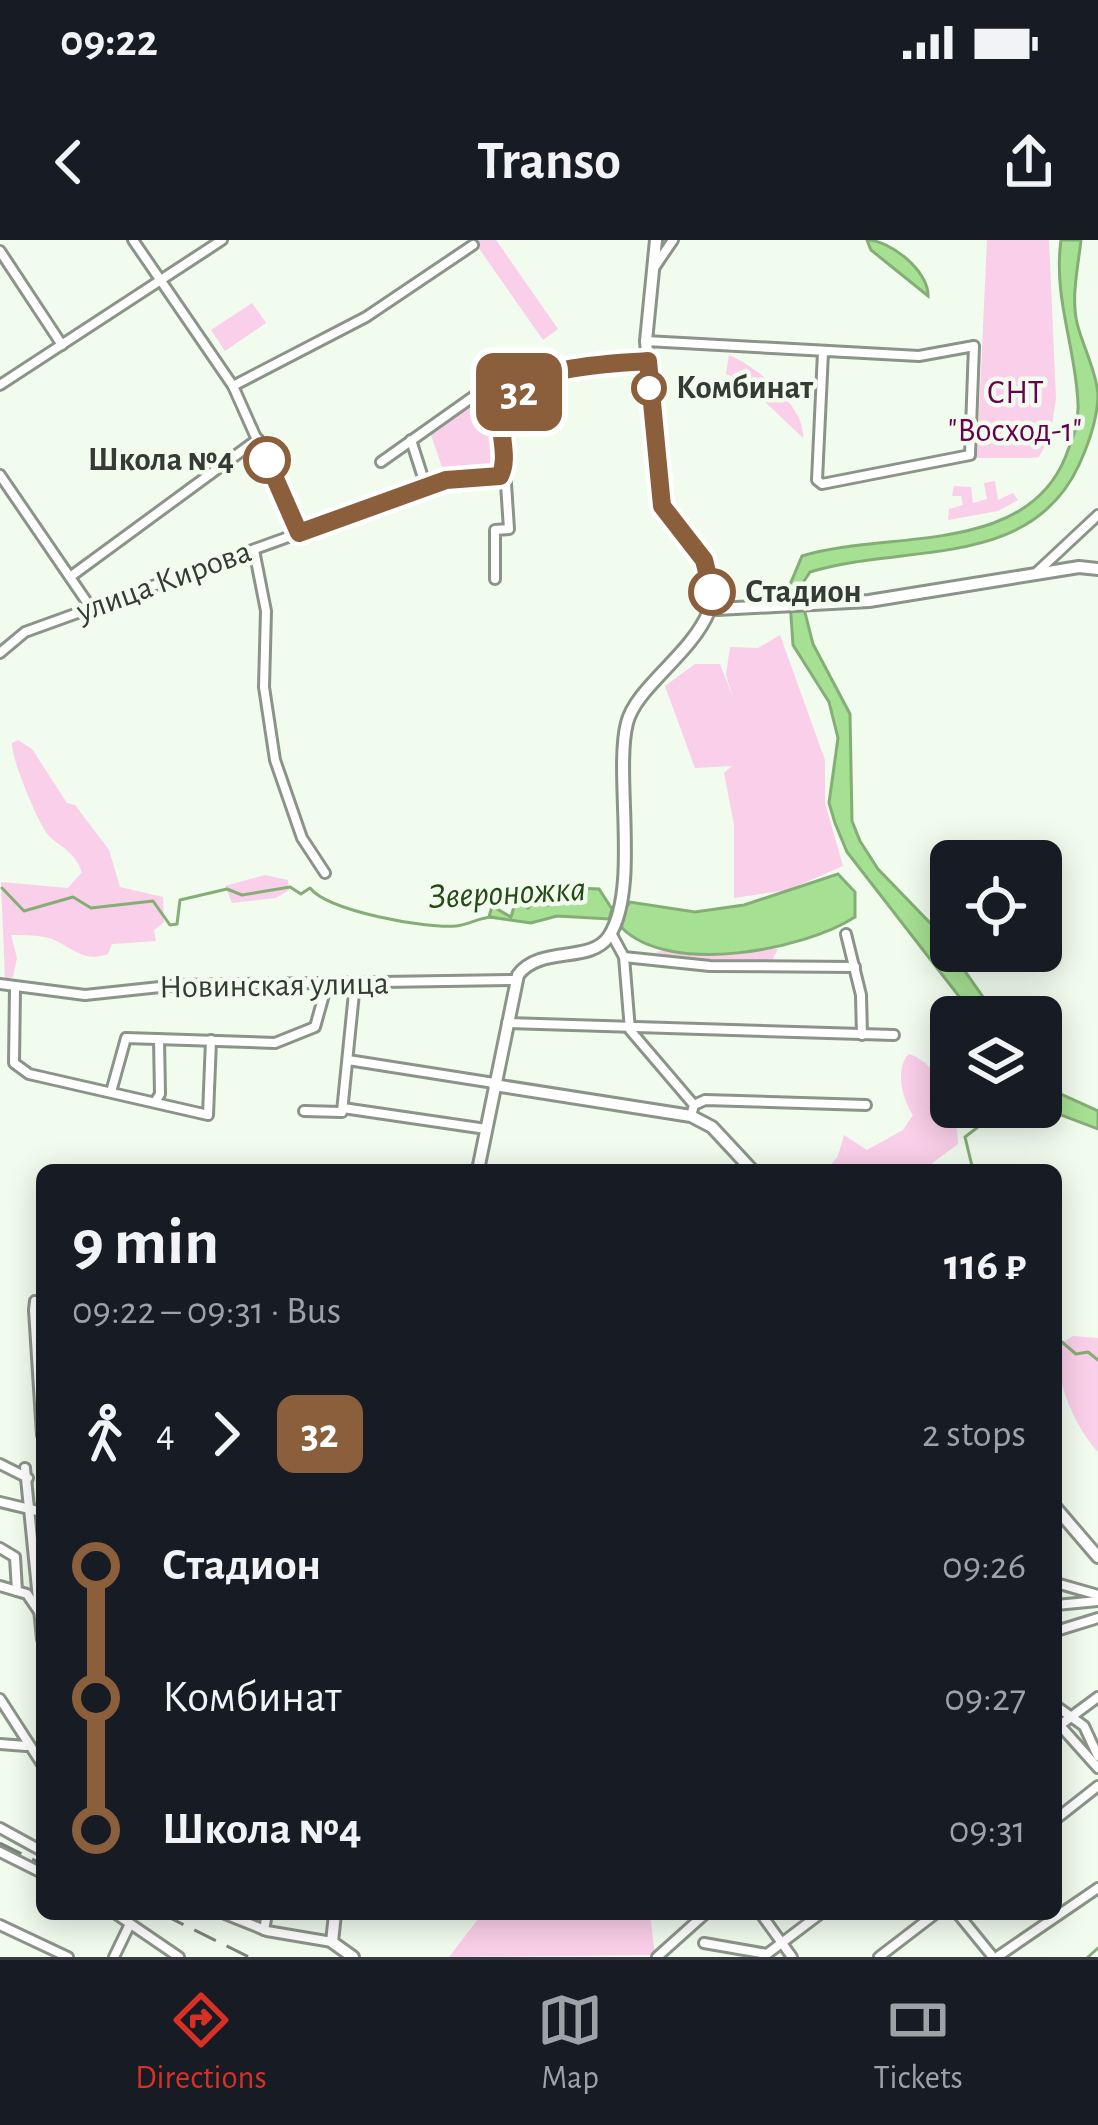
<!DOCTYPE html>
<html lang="en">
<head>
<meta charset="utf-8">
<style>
  body { margin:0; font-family:"Alegreya Sans",sans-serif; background:#20242c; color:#f1f3f6; height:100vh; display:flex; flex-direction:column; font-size:45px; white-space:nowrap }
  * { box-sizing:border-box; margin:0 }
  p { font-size:39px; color:#9ea1a6 }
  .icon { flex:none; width:66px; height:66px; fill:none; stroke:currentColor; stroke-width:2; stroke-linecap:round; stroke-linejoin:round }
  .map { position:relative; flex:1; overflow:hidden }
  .panel { position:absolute; left:36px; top:924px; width:1026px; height:756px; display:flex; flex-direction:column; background:#171b24; border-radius:18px; box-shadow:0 6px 30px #0003 }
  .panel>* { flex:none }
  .badge { padding:0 24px; border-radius:18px; font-size:42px; line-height:78px }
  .tools { position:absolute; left:930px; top:600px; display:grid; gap:24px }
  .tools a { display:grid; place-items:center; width:132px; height:132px; border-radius:18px; background:#171b24; box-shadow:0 6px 30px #0003; font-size:60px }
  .map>.badge { position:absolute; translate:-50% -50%; box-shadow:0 0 0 6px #fff }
  .legs { display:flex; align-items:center; gap:18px; height:132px; padding:0 36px; font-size:39px }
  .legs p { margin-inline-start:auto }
  .summary { display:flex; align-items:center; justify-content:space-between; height:204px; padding:0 36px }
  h1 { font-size:66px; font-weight:700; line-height:90px }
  ul { padding:0 36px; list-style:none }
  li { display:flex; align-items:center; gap:42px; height:132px; font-size:45px }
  li i { display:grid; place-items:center; width:18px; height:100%; margin:0 15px; background:currentColor }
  li i::after { content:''; width:30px; height:30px; margin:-15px; border:9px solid; border-radius:50%; background:#171b24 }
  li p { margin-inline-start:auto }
  li:first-child i { background:linear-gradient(#0000 50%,currentColor 0) }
  li:last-child i { background:linear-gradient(currentColor 50%,#0000 0) }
  .status { display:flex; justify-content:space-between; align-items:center; height:84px; padding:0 60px; background:#171b24; direction:ltr }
  .status svg { height:33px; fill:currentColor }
  header { display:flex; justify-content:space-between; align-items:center; height:156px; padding:0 36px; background:#171b24; font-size:54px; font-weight:700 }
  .dock { display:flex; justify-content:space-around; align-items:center; height:168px; border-top:3px solid #363941; background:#171b24; font-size:33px; color:#9ea1a6 }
  .dock a { display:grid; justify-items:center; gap:6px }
  .dock .active { color:#d93025 }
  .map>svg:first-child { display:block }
</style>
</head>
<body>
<div class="status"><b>09:22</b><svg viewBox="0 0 49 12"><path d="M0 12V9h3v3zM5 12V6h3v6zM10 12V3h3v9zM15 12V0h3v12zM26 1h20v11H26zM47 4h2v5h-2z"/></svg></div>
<header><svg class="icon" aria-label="back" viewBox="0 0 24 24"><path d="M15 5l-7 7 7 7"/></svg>Transo<svg class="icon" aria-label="share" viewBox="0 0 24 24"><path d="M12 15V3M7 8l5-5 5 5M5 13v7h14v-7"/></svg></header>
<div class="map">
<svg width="1098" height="1717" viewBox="0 0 1098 1717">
  <rect width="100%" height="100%" fill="#f1fbee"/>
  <g fill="#facfe9">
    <path d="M473 0H496L558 89 543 100Z"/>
    <path d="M987 0H1049L1056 159 1050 196 1039 217 1031 218H977Z"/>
    <path d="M252 63 266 83 225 111 211 90Z"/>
    <path d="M729 115C756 126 806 167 803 198L743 141 726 134Z"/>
    <path d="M496 145 502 154C485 178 507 208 493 233H444L431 195Z"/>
    <path d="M995 241 998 260 1013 253 1018 260 998 271 948 280 949 269 963 265 961 256H952L954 246 971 247 973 263 987 259 984 243Z"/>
    <path d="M780 395 825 520V563L843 626 788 650 734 658V585L724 533 732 526 695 528 665 446 695 424H720L733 458 726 435 730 407 758 408Z"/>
    <path d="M18 500 32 509 67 563 75 565 109 610 120 647 163 657 164 682 154 690 156 701 112 704 108 714C84 723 73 708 52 699 41 695 24 695 11 695L17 718 13 737 5 739 1 642 68 648 82 632C75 614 65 609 51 598 40 590 10 515 12 503Z"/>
    <path d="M265 635 288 640 289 650 276 658 232 663 225 646Z"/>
    <path d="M670 709H778L772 721 762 723 671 719 656 712Z"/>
    <path d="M909 814C941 824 958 873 958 904L923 930H827L838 916 844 895 867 910 903 890 913 875C903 861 894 828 909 814Z"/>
    <path d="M1073 1096 1098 1098V1212C1074 1186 1056 1141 1056 1106Z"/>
    <path d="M482 1674H650L655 1715 449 1717Z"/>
  </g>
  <g fill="#a6e092" stroke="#84ae76" stroke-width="3">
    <path d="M867 0C890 0 929 31 928 56L871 10Z"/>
    <path d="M1061 0H1081C1078 27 1071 57 1077 83 1083 107 1096 130 1098 154 1098 179 1089 203 1079 225 1030 331 904 303 810 332L799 349 813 404 850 474 852 581 860 601 878 629 934 687 997 777H975L847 612 835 583 829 563 838 498 829 462 793 405 789 347 802 316C886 290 1024 317 1065 218 1072 200 1079 184 1078 164 1076 108 1053 58 1061 0Z"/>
    <path d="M838 634 855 652V677C804 710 670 736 622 688L621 674 630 662 695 672 744 665Z"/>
    <path d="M575 648 599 649 612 669 609 679 557 676 531 683 489 677 492 666 511 677 516 660 528 668 537 659 547 665 549 657 563 661Z"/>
    <path d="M1041 838 1052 850 1098 871V889L1040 867Z"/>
  </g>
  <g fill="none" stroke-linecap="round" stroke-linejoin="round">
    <g stroke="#84ae76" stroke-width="3">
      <path d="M2 648 24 671 73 657 91 668 153 661 170 685 177 684 180 660 227 649 242 655 290 647 301 654 310 648C328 671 426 689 456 686 469 685 479 677 493 677"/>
      <path d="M973 930 965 897 1004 867"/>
      <path d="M1056 1097 1076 1114 1088 1112 1098 1120"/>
      <path d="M1088 1717 1098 1708"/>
    </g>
    <g stroke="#8b9488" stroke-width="14">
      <g id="minor">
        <path d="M133 0 233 146 299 294"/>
        <path d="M0 11 62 105"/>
        <path d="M654 28 673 0"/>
        <path d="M646 101 919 116 974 106 970 215 822 244 817 240 823 112"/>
        <path d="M0 145 222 0"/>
        <path d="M233 146 366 77 473 5"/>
        <path d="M411 200 426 247"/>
        <path d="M381 222 532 115"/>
        <path d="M0 235 91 368"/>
        <path d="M254 310 266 371 264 447 275 520 302 598 325 633"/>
        <path d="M1037 332 1098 275"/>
        <path d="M70 337 258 199"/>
        <path d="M495 339V290L509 289 505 229"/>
        <path d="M0 413 25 392 446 240 501 236C510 216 497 193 503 171 517 124 609 124 648 121"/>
        <path d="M611 693 624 717 710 726 855 727"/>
        <path d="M846 694 861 755 862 795"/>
        <path d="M624 717 630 790 694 865"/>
        <path d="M0 744 85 755 179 745 516 740"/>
        <path d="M15 748 14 823 29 834 208 875 211 800"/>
        <path d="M507 783 894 795"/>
        <path d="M348 820 494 843"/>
        <path d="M111 852 126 798 275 803 315 787 327 744"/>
        <path d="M155 862 160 854 159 799"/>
        <path d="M343 868 486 889"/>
        <path d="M304 871 342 872 355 743"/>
        <path d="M691 876 694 865 705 860 866 865"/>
        <path d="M42 1062 35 1061 34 1070 42 1195"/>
        <path d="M0 1224 28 1238"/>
        <path d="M25 1228 42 1399"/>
        <path d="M0 1262 42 1272"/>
        <path d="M0 1308 15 1317 17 1351"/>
        <path d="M1056 1343 1098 1355"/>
        <path d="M0 1346 27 1354 40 1373"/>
        <path d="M1056 1365 1098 1361"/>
        <path d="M1056 1391 1098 1378"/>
        <path d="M0 1459 42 1524"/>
        <path d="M1056 1466 1084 1486 1098 1516"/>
        <path d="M1056 1481 1098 1528"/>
        <path d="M1056 1488 1098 1457"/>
        <path d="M0 1504 26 1506"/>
        <path d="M1056 1579 1098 1546"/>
        <path d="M0 1588 42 1611"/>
        <path d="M0 1612 42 1633"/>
        <path d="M116 1674 179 1717"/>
        <path d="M225 1674 267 1691 332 1702"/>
        <path d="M761 1674 792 1717"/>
        <path d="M958 1674 993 1717"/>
        <path d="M0 1685 68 1717"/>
        <path d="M264 1690 267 1674"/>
        <path d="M704 1703 767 1714 820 1674"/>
        <path d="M114 1717 129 1686"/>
        <path d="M657 1717 705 1674"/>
        <path d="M879 1717 935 1674"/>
        <path d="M997 1717 1098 1648"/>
      </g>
    </g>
    <g stroke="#8b9488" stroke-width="16">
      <g id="major">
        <path d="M656 0 646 101 659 255C669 298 720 313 711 362"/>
        <path d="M717 369 869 361 1079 327 1098 329"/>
        <path d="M494 845 691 876 712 887 752 930"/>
        <path d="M478 930 518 735C540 705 591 724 609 696 640 649 614 533 627 483 636 447 691 415 709 371"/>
        <path d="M1056 1268 1098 1317"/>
        <path d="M335 1674 332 1702 353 1717"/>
      </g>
    </g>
    <use href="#minor" stroke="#fff" stroke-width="8"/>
    <use href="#major" stroke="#fff" stroke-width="10"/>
    <g stroke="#7c827a" stroke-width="3" stroke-dasharray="24 12" stroke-linecap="butt">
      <path d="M0 1603 42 1624"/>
      <path d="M162 1674 249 1717"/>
    </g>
  </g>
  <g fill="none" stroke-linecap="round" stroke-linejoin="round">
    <g stroke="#fff" stroke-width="27">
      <path id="line-1" d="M267 220 299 293 446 240 500 236C510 216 497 193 503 171 517 124 609 124 648 121L662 266 704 320 712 352"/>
    </g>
    <use href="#line-1" stroke="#8b5e3c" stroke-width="18"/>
  </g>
  <g fill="#fff" stroke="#8b5e3c" stroke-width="6">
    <circle cx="649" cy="148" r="15"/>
    <circle cx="267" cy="220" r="21"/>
    <circle cx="712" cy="352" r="21"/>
  </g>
  <g text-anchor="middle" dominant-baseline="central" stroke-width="9" stroke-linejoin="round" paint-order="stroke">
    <g font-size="33" font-weight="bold" fill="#363a35" stroke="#f1fbee" text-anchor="start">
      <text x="676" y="148">Комбинат</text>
      <text x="234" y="220" text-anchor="end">Школа №4</text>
      <text x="745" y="352">Стадион</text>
    </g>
    <g font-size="33" fill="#68004f" stroke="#f1fbee">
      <text x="1015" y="153">СНТ<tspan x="1015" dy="38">"Восход-1"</tspan></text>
    </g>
    <g font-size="33" fill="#363a35" stroke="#f1fbee">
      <text transform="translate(164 342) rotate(-20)">улица Кирова</text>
      <text transform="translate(274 746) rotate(-1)">Новинская улица</text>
    </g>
    <g font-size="36" font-style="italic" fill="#254a16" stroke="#f1fbee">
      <text transform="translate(507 653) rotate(-3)">Звероножка</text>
    </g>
  </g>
</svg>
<div class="tools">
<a><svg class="icon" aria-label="locate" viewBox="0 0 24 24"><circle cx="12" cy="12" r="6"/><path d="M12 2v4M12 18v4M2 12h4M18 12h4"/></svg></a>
<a><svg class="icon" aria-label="layers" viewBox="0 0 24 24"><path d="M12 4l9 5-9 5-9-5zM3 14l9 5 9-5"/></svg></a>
</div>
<b class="badge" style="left:519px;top:152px;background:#8b5e3c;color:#fff">32</b>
<section class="panel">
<div class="summary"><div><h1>9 min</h1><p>09:22 – 09:31 · Bus</p></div><b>116 ₽</b></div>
<div class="legs"><svg class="icon" aria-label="walk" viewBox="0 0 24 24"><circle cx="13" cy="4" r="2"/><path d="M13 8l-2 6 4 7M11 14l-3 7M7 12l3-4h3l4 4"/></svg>4<svg class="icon" aria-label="forward" viewBox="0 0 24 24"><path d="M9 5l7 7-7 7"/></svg><b class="badge" style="background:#8b5e3c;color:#fff">32</b><p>2 stops</p></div>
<ul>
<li><i style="color:#8b5e3c"></i><b>Стадион</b><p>09:26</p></li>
<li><i style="color:#8b5e3c"></i><span>Комбинат</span><p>09:27</p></li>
<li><i style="color:#8b5e3c"></i><b>Школа №4</b><p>09:31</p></li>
</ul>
</section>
</div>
<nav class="dock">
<a class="active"><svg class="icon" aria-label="directions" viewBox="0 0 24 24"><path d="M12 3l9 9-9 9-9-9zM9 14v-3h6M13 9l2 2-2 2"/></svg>Directions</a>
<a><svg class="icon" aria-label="map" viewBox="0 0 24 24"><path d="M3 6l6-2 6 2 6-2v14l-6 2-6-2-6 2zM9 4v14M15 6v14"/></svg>Map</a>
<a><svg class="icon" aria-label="tickets" viewBox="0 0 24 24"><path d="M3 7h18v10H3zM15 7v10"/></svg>Tickets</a>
</nav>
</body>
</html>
